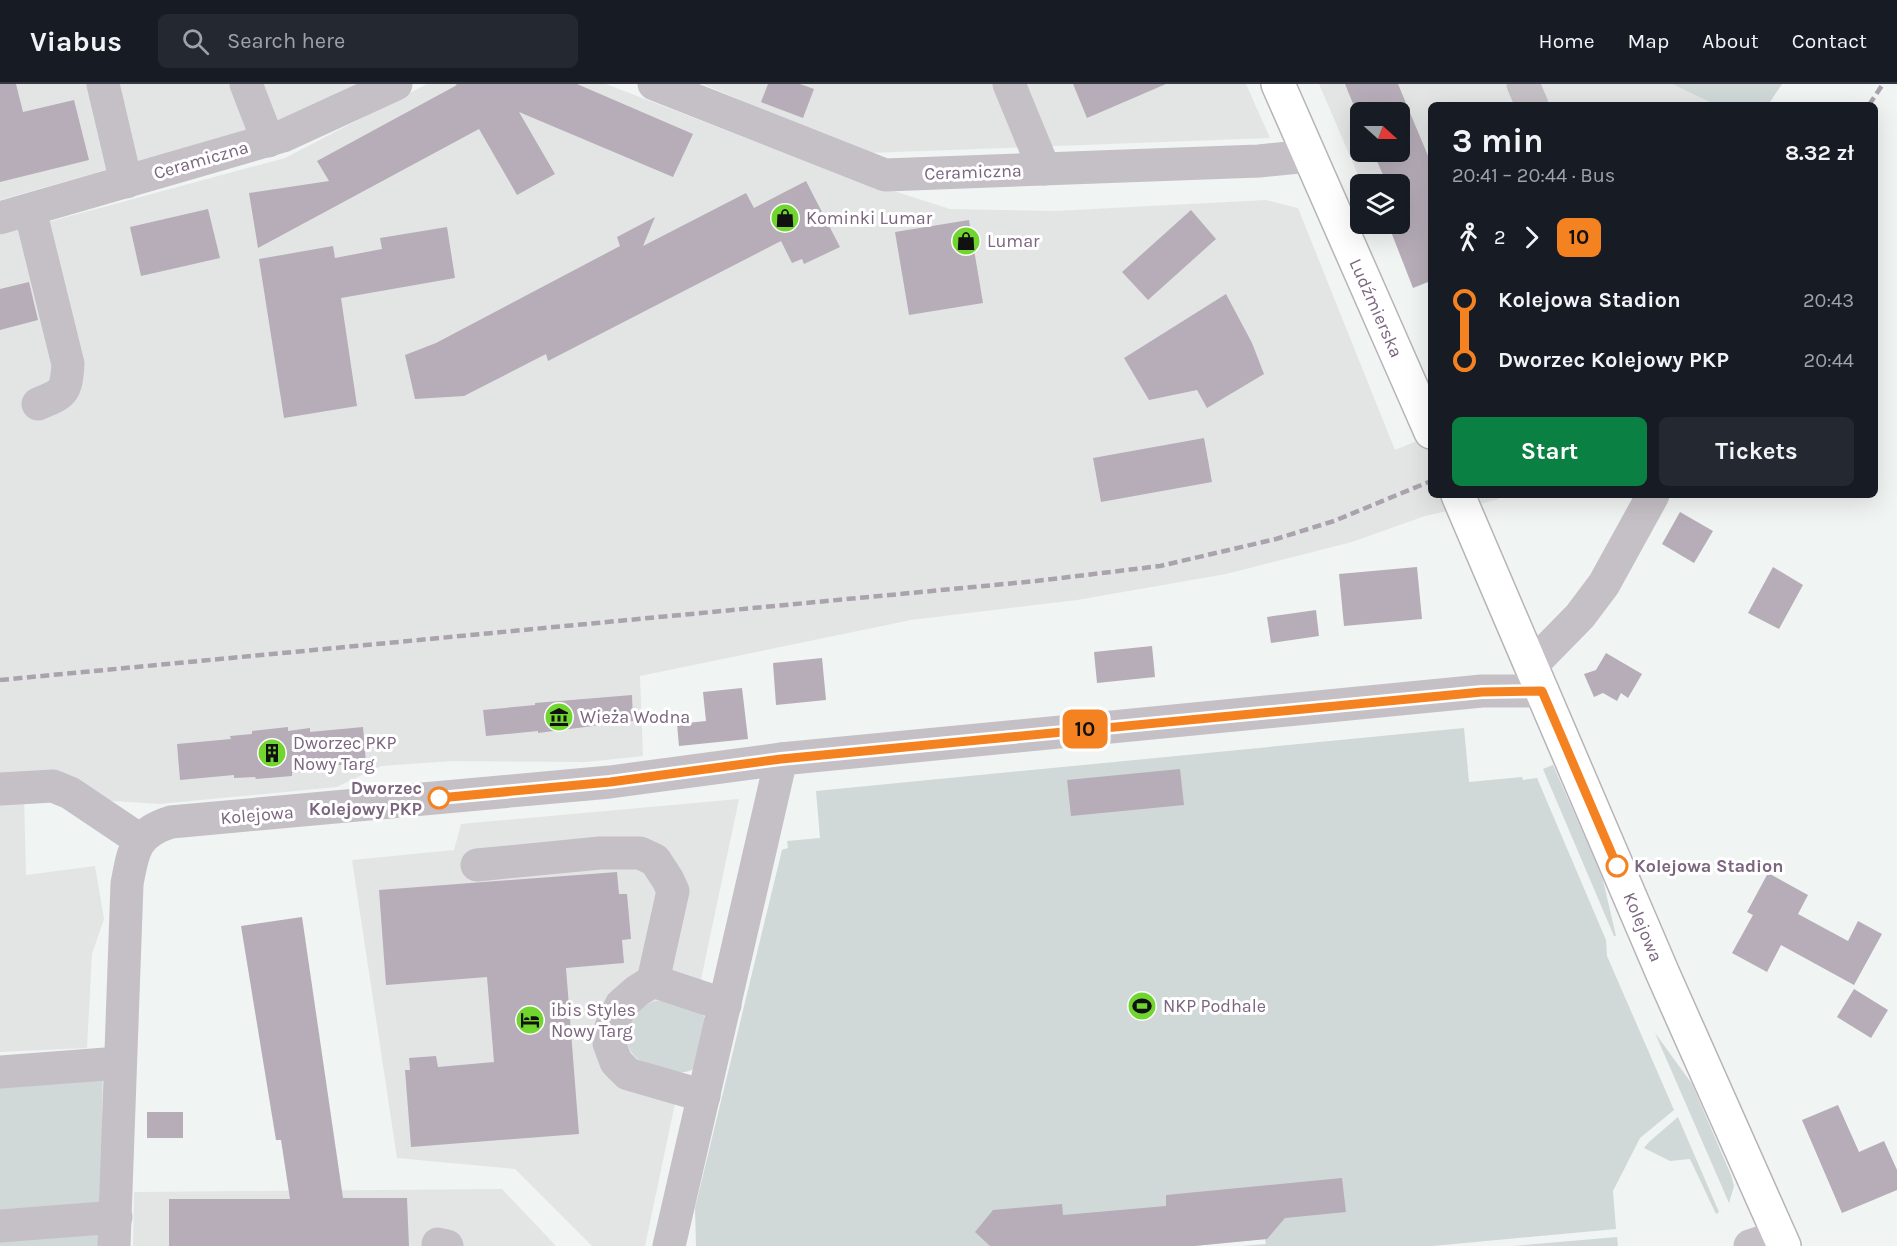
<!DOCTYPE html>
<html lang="en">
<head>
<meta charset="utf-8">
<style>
  body { margin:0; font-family:Karla,sans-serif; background:#242831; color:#f1f3f6; height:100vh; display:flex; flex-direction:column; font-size:22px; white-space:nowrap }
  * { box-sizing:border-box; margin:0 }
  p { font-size:20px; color:#9ea1a6 }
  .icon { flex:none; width:33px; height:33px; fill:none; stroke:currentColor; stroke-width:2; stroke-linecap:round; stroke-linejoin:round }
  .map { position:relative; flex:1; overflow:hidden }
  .side { position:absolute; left:1428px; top:18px; width:450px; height:396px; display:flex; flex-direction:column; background:#171b24; border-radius:9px; box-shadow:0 6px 24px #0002 }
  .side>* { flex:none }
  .badge { padding:0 12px; border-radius:9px; font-size:21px; line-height:39px }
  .needle { width:39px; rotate:111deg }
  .controls { position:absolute; left:1350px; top:18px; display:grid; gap:12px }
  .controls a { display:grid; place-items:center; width:60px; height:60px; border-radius:9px; background:#171b24; box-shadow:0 6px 24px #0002; font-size:30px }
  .map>.badge { position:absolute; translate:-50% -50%; box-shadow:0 0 0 3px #fff }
  .legs { display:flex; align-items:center; gap:9px; height:66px; padding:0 24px; font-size:20px }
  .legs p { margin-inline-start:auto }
  .headline { display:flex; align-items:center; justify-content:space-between; height:102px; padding:0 24px }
  h1 { font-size:33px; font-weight:700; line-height:45px }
  .primary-button { display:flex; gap:12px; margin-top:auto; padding:12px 24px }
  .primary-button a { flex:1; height:69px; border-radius:9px; background:#0b8043; color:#fff; font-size:24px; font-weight:700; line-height:69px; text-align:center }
  .primary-button a+a { background:#242831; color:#f1f3f6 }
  ul { padding:0 24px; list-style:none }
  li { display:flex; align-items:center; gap:21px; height:60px; font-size:22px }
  li i { display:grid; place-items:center; width:9px; height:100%; margin:0 8px; background:currentColor }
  li i::after { content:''; width:15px; height:15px; margin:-8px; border:4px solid; border-radius:50%; background:#171b24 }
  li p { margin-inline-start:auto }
  li:first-child i { background:linear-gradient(#0000 50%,currentColor 0) }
  li:last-child i { background:linear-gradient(currentColor 50%,#0000 0) }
  header { display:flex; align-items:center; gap:36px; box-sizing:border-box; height:84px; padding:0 30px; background:#171b24; border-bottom:2px solid #363941 }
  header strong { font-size:28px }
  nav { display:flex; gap:33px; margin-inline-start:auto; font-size:21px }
  .search { width:420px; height:54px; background:#242831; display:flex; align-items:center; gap:15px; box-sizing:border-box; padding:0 21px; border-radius:9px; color:#9ea1a6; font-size:22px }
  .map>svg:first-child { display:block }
</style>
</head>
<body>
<header>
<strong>Viabus</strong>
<div class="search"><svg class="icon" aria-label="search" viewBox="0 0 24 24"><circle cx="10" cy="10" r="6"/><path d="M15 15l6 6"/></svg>Search here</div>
<nav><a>Home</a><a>Map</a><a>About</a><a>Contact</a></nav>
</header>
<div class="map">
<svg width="1897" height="1162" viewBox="0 0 1897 1162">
  <rect width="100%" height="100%" fill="#f0f4f2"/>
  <g fill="#e3e5e5" fill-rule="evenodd">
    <path d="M0 0H356L285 35 0 116Z"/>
    <path d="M427 0H606L834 88 950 125 1054 127 1266 116 1298 124 1395 366 1431 351V411H1505L1496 416 1425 432 1352 458 1226 490 1077 516 911 536 640 592 643 672 587 678 452 677 381 682 337 703 159 720 24 711 26 791 95 782 104 835 92 870 87 964 0 968V151L285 74Z"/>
    <path d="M702 0H1246L1270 54 868 69Z"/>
    <path d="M1319 0H1672L1716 21H1431V85L1393 100H1362ZM1360 28H1400V68H1360Z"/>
    <path d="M739 715 645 1162H592L515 1085 397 1074 352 776 454 766 461 740Z"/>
    <path d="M502 1105 556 1162H133L134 1108Z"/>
  </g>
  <g fill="#d0d9d8">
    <path d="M1672 0H1782L1768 21H1716Z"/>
    <path d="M1464 644 1469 698 1522 693 1523 696 1537 694 1606 856 1607 872 1674 1026 1640 1054 1613 1107 1616 1145 1433 1162H1242L1266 1160 1265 1155 1194 1162H696L695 1124 782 766 788 764 787 757 820 754 816 707Z"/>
    <path d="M1553 681 1602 792 1616 852H1614L1543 685Z"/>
    <path d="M657 917H661L702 930 706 935 695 984C685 991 675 988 663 985 656 983 647 981 641 977 613 958 629 923 657 917Z"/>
    <path d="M1655 949 1692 1000 1731 1091 1734 1102 1729 1119Z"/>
    <path d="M103 969 101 1162H0V972Z"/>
    <path d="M1678 1033 1719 1128 1716 1130 1690 1075 1670 1077 1644 1064 1649 1058Z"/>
    <path d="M1617 1153 1618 1162H1513Z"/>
  </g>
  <g fill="#b6adb8">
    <path d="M0 0H16L23 28 74 16 89 76 0 98Z"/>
    <path d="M455 0H577L693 50 673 93 519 28 555 90 517 111 479 45 258 164 249 109 329 97 317 77 457 1Z"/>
    <path d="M768 0H800L814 5 803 34 761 18Z"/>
    <path d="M1073 0H1166L1087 34Z"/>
    <path d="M1345 0H1398L1431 79V203L1428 198 1413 204 1388 140H1404L1400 129V100H1387L1373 68H1400V28H1360V37Z"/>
    <path d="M806 97 840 163 804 180 802 175 792 179 781 157 548 277 546 270 464 312 415 315 405 271 436 259 620 162 617 153 655 133 643 162 746 109 754 124Z"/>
    <path d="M208 125 220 174 141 192 130 143Z"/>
    <path d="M1191 126 1216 155 1148 216 1122 188Z"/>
    <path d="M969 136 983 219 909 231 895 148Z"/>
    <path d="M447 143 455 194 341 214 357 322 284 334 259 175 333 162 335 174 382 165 380 154Z"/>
    <path d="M29 198 38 236 0 246V205Z"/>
    <path d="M1226 210 1252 259 1264 290 1207 324 1197 306 1149 316 1124 274Z"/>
    <path d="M1204 354 1212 398 1101 418 1093 374Z"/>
    <path d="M1680 428 1713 447 1694 479 1662 460Z"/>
    <path d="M1417 483 1422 535 1344 542 1339 490Z"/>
    <path d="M1773 483 1803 501 1779 545 1748 529Z"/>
    <path d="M1316 526 1319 552 1271 559 1267 533Z"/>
    <path d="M1152 562 1155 593 1097 599 1094 568Z"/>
    <path d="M1606 569 1642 590 1628 614 1621 609 1617 617 1603 609 1594 613 1584 590 1596 586Z"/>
    <path d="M822 574 826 616 776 621 773 579Z"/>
    <path d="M742 604 748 655 679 662 677 640 706 637 703 608Z"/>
    <path d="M632 611 633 637 538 649V647L486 652 483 626 535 621V619Z"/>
    <path d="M288 643V647L310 644V648L363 643 366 679 314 683V687L292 689V692L256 695 255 693 234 694V691L180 696 177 660 231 655 230 652 252 650V647Z"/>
    <path d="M1180 685 1184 721 1071 732 1067 696Z"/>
    <path d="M617 788 619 810H627L631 855 622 856 624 879 566 884 579 1050 411 1063 405 986H410L409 974 436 972 438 983 494 978 487 893 386 901 379 806Z"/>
    <path d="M1768 789 1808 811 1798 830 1848 857 1858 837 1882 850 1854 901 1781 861 1767 888 1732 869 1753 831 1747 828Z"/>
    <path d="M302 833 343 1114H407L409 1162H169V1115H290L281 1056H276L241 842Z"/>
    <path d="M1854 905 1888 926 1871 954 1837 933Z"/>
    <path d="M1838 1021 1859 1068 1884 1057 1897 1086V1106L1842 1129 1802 1036Z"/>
    <rect x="147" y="1028" width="36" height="26"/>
    <path d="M1342 1094 1346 1128 1285 1134 1267 1155 1194 1162H990L975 1148 993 1126 1062 1120 1063 1131 1166 1122V1111Z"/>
  </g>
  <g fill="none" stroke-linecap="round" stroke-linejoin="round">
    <g stroke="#b8b3b9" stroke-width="36">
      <g id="major">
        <path d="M1278 0 1431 348"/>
        <path d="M1458 411 1663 890 1784 1162"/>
      </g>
    </g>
    <g stroke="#c5bfc6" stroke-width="33">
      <path d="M103 0 126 98"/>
      <path d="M246 0 268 57"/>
      <path d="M654 0 885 91 1259 77 1309 72"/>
      <path d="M1009 0 1044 85"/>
      <path d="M1523 0 1532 21"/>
      <path d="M30 126 68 280C66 309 64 309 38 320"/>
      <path d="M0 134 283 52 396 0"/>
      <path d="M1531 582 1580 532 1604 500 1653 411"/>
      <path d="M0 705 53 702 70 709 140 756"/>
      <path d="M477 781 600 769H640L655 776 668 796 673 807 653 897 637 907 621 921 611 943 609 959 616 978 628 990 704 1012"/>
      <path d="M653 897 725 921"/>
      <path d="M0 988 119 979"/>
      <path d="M0 1142 116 1133"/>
      <path d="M438 1160 447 1162"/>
      <path d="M114 1162 127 800C133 767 135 749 171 738L610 698 781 675 1482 607H1542"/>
      <path d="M669 1162 781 675"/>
      <path d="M1750 1162 1780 1152"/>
    </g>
    <use href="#major" stroke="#fff" stroke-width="33"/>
    <g stroke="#aaa2ac" stroke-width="4.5" stroke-dasharray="9 4.5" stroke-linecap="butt">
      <path d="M1869 21 1883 0"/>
      <path d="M0 596 1036 497 1160 482 1276 455 1334 437 1431 397"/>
    </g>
  </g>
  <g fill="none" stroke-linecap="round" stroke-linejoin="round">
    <g stroke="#fff" stroke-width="14">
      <path id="line-1" d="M439 714 610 698 781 675 1482 608 1542 607 1617 782"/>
    </g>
    <use href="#line-1" stroke="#f58220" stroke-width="9"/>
  </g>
  <defs>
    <g id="shop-disc" transform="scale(1.5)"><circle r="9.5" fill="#70d52f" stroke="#fff"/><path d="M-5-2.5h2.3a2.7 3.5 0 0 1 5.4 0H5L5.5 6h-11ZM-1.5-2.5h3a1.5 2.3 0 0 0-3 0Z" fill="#111"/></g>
    <g id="museum-disc" transform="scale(1.5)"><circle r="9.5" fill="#70d52f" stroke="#fff"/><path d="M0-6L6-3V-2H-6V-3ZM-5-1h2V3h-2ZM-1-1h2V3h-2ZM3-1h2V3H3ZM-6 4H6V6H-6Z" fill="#111"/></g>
    <g id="building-disc" transform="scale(1.5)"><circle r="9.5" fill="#70d52f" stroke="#fff"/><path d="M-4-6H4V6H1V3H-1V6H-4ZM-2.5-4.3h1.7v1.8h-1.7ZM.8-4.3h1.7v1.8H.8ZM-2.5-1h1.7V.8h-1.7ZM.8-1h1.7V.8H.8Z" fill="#111"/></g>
    <g id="stadium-disc" transform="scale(1.5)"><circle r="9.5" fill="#70d52f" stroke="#fff"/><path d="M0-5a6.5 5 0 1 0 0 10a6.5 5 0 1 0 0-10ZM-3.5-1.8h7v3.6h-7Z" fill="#111"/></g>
    <g id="hotel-disc" transform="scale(1.5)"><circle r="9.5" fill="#70d52f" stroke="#fff"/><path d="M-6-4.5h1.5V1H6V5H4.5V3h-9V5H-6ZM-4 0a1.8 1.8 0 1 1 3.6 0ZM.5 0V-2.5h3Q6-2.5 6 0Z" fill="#111"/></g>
  </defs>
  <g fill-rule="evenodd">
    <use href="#shop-disc" x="785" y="134"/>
    <use href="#shop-disc" x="966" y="157"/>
    <use href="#museum-disc" x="559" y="633"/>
    <use href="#building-disc" x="272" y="669"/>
    <use href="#stadium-disc" x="1142" y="922"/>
    <use href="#hotel-disc" x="530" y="936"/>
  </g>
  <g fill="#fff" stroke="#f58220" stroke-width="3">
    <circle cx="439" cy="714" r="10"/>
    <circle cx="1617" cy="782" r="10"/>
  </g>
  <g text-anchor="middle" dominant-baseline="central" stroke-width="6" stroke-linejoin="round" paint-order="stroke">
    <g font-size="18" fill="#7b657f" stroke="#fff">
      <text transform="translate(201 76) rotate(-16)">Ceramiczna</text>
      <text transform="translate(973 88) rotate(-2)">Ceramiczna</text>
      <text transform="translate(1376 224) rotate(66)">Ludźmierska</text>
      <text transform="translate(257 731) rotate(-5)">Kolejowa</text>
      <text transform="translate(1643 843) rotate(67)">Kolejowa</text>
    </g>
    <g font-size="18" fill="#7b657f" stroke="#fff" text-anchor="start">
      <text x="806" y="134">Kominki Lumar</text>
      <text x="987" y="157">Lumar</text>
      <text x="580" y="633">Wieża Wodna</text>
      <text x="293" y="659">Dworzec PKP<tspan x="293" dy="21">Nowy Targ</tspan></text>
      <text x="1163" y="922">NKP Podhale</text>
      <text x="551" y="926">ibis Styles<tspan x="551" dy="21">Nowy Targ</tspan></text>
    </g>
    <g font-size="18" font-weight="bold" fill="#7b657f" stroke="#fff" text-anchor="end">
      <text x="422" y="704">Dworzec<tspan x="422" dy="21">Kolejowy PKP</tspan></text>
      <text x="1634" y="782" text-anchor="start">Kolejowa Stadion</text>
    </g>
  </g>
</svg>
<div class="controls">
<a><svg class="needle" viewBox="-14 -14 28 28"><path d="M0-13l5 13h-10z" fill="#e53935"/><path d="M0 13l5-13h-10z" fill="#9ea1a6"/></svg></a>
<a><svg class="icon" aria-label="layers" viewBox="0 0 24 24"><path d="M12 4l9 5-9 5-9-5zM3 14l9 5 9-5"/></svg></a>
</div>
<b class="badge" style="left:1085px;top:645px;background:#f58220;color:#111">10</b>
<section class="side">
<div class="headline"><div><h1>3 min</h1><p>20:41 – 20:44 · Bus</p></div><b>8.32 zł</b></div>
<div class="legs"><svg class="icon" aria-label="walk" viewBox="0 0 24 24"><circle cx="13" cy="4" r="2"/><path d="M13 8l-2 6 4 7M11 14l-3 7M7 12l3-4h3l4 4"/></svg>2<svg class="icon" aria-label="forward" viewBox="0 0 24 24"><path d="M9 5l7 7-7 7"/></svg><b class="badge" style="background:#f58220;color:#111">10</b></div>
<ul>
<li><i style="color:#f58220"></i><b>Kolejowa Stadion</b><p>20:43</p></li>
<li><i style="color:#f58220"></i><b>Dworzec Kolejowy PKP</b><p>20:44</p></li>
</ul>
<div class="primary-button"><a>Start</a><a>Tickets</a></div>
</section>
</div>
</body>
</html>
